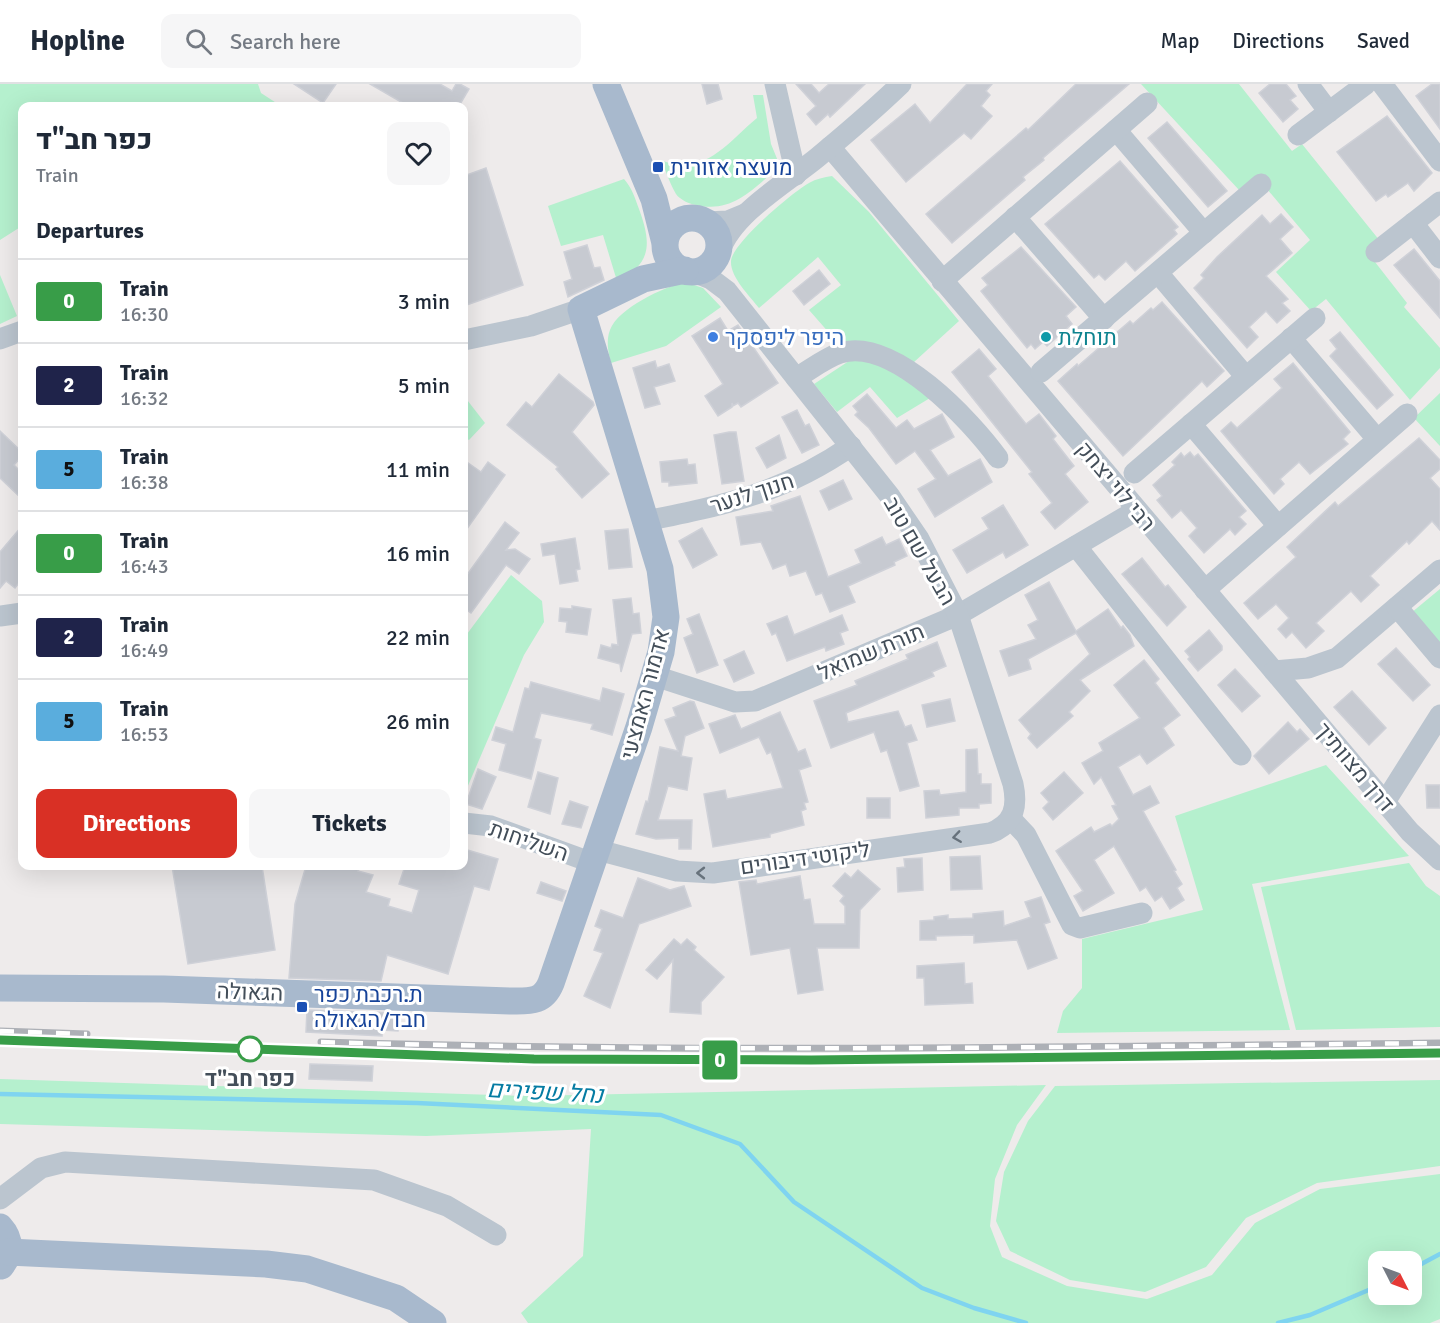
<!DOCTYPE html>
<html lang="en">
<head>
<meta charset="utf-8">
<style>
  body { margin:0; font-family:Signika,Heebo,sans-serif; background:#f6f6f7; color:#1f2937; height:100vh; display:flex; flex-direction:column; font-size:22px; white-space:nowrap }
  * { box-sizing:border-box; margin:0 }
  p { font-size:20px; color:#747a83 }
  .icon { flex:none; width:33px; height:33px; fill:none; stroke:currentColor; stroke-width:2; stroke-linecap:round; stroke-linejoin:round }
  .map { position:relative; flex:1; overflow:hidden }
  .drawer { position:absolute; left:18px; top:18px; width:450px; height:768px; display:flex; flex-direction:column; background:#fff; border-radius:12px; box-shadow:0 6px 24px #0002 }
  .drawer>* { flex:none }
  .badge { padding:0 12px; border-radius:4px; font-size:21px; line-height:39px }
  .needle { width:39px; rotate:132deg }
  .fabs { position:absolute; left:1368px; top:1167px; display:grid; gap:12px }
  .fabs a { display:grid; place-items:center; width:54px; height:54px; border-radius:12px; background:#fff; box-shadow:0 6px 24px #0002; font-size:30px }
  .map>.badge { position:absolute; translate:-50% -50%; box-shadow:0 0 0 3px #fff }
  h2 { padding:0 18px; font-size:22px; line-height:54px }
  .round { display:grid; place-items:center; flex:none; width:63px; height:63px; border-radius:12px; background:#f6f6f7 }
  .overview { display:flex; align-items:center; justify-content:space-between; height:102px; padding:0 18px }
  h1 { font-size:28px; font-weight:800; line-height:45px }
  .primary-button { display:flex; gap:12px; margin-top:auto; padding:12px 18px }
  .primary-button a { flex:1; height:69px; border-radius:12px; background:#d93025; color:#fff; font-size:24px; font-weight:800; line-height:69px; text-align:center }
  .primary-button a+a { background:#f6f6f7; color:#1f2937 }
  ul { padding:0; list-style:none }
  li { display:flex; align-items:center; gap:18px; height:84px; padding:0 18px; border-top:2px solid #e0e1e3 }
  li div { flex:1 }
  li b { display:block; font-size:22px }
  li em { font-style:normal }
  li .badge { min-width:66px; font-weight:700; text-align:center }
  header { display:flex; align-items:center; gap:36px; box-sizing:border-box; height:84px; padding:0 30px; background:#fff; border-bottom:2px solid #e0e1e3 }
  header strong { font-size:28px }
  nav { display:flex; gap:33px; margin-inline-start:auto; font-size:21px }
  .search { width:420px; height:54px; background:#f6f6f7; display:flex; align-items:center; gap:15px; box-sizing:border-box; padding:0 21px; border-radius:12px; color:#747a83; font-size:22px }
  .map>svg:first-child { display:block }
</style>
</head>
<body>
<header>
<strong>Hopline</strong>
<div class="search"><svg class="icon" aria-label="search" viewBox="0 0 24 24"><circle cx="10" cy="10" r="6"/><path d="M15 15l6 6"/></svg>Search here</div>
<nav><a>Map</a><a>Directions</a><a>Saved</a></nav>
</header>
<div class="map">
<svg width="1440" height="1239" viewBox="0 0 1440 1239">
  <rect width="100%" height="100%" fill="#eeebeb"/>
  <g fill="#b5f0ce" fill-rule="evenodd">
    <path d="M0 0H258L261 9 281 22H22V142L0 156Z"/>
    <path d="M1141 0H1239L1292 67 1302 60 1380 157 1368 169 1407 219 1404 223 1440 264V284L1410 316 1326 215 1311 227 1276 188 1310 156 1256 92 1239 106Z"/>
    <path d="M753 11H763L771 60 780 82C754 104 733 130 696 121 690 120 680 116 676 110 670 100 666 87 661 76 704 94 728 58 757 34Z"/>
    <path d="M832 92 869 128 959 237 902 289 930 314 897 334 870 303 837 328 814 300 852 275 809 226 841 201 818 173 759 224C750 212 730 193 731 177 732 159 793 108 809 99 816 95 824 93 832 92Z"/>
    <path d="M624 95C632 104 635 114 639 125 651 158 653 180 617 197L603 151 561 162 548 122Z"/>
    <path d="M0 191 17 232 0 240Z"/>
    <path d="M685 198 703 204 721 223 666 262 611 279C608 268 606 256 610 246 618 224 664 203 685 198Z"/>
    <path d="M1440 309V362L1414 334Z"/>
    <path d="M464 312 485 339 469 356 464 353Z"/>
    <path d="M511 491 542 517 544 538 524 571 464 711V554Z"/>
    <path d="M1440 505V562L1411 529Z"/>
    <path d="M1326 681 1409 772 1252 800 1290 946 1057 949 1063 927 1082 904V855L1203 826 1175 732Z"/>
    <path d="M1409 779 1426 802 1440 812V943L1296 946 1261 803Z"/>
    <path d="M0 995 526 1012 1046 1001 1017 1041 995 1095 990 1142 1002 1173 1067 1202 1147 1215 1212 1191 1255 1139 1320 1105 1440 1090V1235L1430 1239H528L521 1229 583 1172 591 1045 426 1052 0 1040ZM1378 1178H1412V1210H1378Z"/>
    <path d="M1440 996V1082L1317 1099 1246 1134 1206 1183 1145 1208 1070 1196 1010 1167 996 1137 1004 1088 1028 1037 1055 1002Z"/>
  </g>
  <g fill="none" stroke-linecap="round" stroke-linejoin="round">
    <g stroke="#7fd4f0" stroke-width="4.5">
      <path d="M0 1010 417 1019 661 1031 740 1060 794 1118 922 1204 974 1224 1026 1239"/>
      <path d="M1412 1185 1440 1170"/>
      <path d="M1278 1239 1310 1231 1378 1202"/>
    </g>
  </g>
  <g fill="#c7cad1" stroke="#cfd1d8" stroke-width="1.5">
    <path d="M294 0H336L323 19Z"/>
    <path d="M370 0H440L452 7 456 0H460L469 5 459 22H408Z"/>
    <path d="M702 0H718L722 15 707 20Z"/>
    <path d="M796 0H811L819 9 829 0H865L830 33 828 30 816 41 807 30 816 22Z"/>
    <path d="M967 0H992L986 7 990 11 981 22 992 32 971 55 964 49 906 98 871 56 915 20 930 39Z"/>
    <path d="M1076 0H1129L1043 74 1044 76 1023 93 1025 96 952 159 926 130 1026 44 1028 46Z"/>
    <path d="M1270 0H1286L1296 12 1290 16 1298 25 1283 38 1259 9Z"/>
    <path d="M1432 0H1440V45L1416 12Z"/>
    <path d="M1387 32 1432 89 1414 107 1408 99 1388 113 1386 110 1376 117 1337 68Z"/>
    <path d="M1167 38 1227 107 1208 123 1148 54Z"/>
    <path d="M1120 77 1178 143 1174 146 1177 150 1135 187 1126 177 1105 196 1099 190 1094 194 1045 140Z"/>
    <path d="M486 84 523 201 464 222V92Z"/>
    <path d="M1281 130 1293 143 1280 155 1292 169 1266 192 1288 215 1282 219 1290 227 1277 239 1266 227 1249 243 1258 253 1247 264 1194 204 1204 194 1201 191 1217 173 1262 131 1270 140Z"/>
    <path d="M587 161 594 184 600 183 604 196 568 213 564 198 572 195 564 168Z"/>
    <path d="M1021 163 1076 223 1066 232 1072 240 1047 262 1043 258 1035 265 1031 260 1027 264 981 207 988 201 982 194Z"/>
    <path d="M1414 165 1440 197V234L1394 181Z"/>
    <path d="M819 186 830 200 804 221 793 207Z"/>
    <path d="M1162 218 1224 287 1207 303 1202 297 1123 372 1058 297 1077 280 1078 282 1130 237 1133 240 1151 224 1153 226Z"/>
    <path d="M720 234 728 247 738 241 778 299 741 323 738 319 733 322 732 319V323L718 332 705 312 723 300 692 252Z"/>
    <path d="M1340 248 1393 311 1377 325 1330 272 1337 265 1330 256Z"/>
    <path d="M979 265 996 285 988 292 1026 340 1039 330 1056 352 1053 355 1074 382 1065 390 1088 418 1055 445 1041 428 1052 419 1029 390 1032 388 952 288Z"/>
    <path d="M655 277 657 284 669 280 675 297 654 303 660 320 645 324 633 284Z"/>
    <path d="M1293 279 1350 348 1343 355 1348 360 1310 390 1299 378 1280 395 1284 400 1274 410 1221 347 1231 338 1237 344 1282 304 1274 295Z"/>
    <path d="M559 290 593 318 594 321 572 348 609 390 582 414 556 385 558 383 507 341 526 318 532 323Z"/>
    <path d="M867 310 896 344 907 336 914 345 942 330 954 353 930 366 948 392 980 375 992 398 935 433 918 405 936 395 915 367 896 380 869 344 855 331 858 328 853 322Z"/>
    <path d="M797 326 805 342 809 340 819 361 802 369 782 333Z"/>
    <path d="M0 347 22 368V372L14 381 22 389V415L0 394Z"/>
    <path d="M729 348H736L744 397 722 400 714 351Z"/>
    <path d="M779 351 786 374 767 384 756 364Z"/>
    <path d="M1419 354 1440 376V385L1430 394 1440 405V446L1432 437 1409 460 1407 457 1370 492 1379 501 1361 518 1351 507 1316 539 1324 547 1306 564 1292 548 1286 554 1278 545 1289 534 1276 520 1258 535 1244 519 1296 473 1287 463 1335 418 1338 422Z"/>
    <path d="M1190 368 1194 373 1198 370 1246 427 1239 433 1246 440 1235 451 1230 445 1204 469 1189 452 1197 444 1181 426 1172 434 1157 416 1162 412 1153 401 1175 381 1172 378 1181 369 1184 373Z"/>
    <path d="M687 375 688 381 695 380 697 399 669 402V398H662L660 378Z"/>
    <path d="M464 376 481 388 488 378 505 391 464 449Z"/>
    <path d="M843 396 852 415 829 426 820 407Z"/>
    <path d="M800 412 828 493 861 479 855 466 882 453 886 461 899 455 907 472 894 478 895 481 848 502 855 518 830 528 822 509 816 511 806 487 790 492 786 480 773 485 761 458 741 461 736 433 773 427 771 422Z"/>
    <path d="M1003 421 1028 461 1006 474 1003 468 967 489 953 466 989 445 982 434Z"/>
    <path d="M505 438 519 449 506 466 515 465 530 475 519 490 506 481 471 529 464 524V495Z"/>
    <path d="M22 442V495L15 504 6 497 0 504V468Z"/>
    <path d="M702 444 717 471 693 484 679 457Z"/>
    <path d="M628 445 632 483 609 485 605 447Z"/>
    <path d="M575 454 580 485 576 486 578 497 560 500 555 470 543 472 541 460Z"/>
    <path d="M1142 474 1165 503 1168 501 1186 523 1167 542 1122 490Z"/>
    <path d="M1049 498 1076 547 1108 525 1121 544 1123 542 1130 551 1134 562 1080 596 1090 607 1069 628 1073 632 1037 664 1028 654 1031 650 1019 636 1090 570 1076 549 1028 575 1031 585 1009 592 1000 567 1036 555 1028 541 1038 536 1025 511Z"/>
    <path d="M631 514 633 530 639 529 641 549 632 550 621 588 620 580 598 574 601 561 611 564 612 560 618 561 613 516Z"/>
    <path d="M572 522 591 525 587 551 566 548 567 538 559 537 560 524 572 525Z"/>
    <path d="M699 530 718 581 697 589 684 554 693 550 687 535Z"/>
    <path d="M842 531 848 546 840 549 844 560 826 567 825 563 787 577 776 549 772 551 767 540 787 532 794 551Z"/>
    <path d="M1209 546 1222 562V566L1198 587 1188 575 1190 573 1185 567Z"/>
    <path d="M937 558 946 582 932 588 934 592 846 629 848 638 898 627 905 643 911 641 917 656 907 659 919 702 900 707 887 666 881 668 874 648 831 664 814 617 857 601 855 597 908 575 906 571Z"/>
    <path d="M1396 564 1430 601 1413 617 1378 580Z"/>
    <path d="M744 567 754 589 734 598 724 576Z"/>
    <path d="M1144 576 1159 595 1155 599 1180 631 1163 644 1174 661 1147 680 1140 670 1118 683 1133 711 1150 702 1159 719 1143 727 1176 786 1174 787 1182 800 1177 804 1184 816 1170 825 1162 812 1155 817 1146 803 1140 807 1114 762 1094 776 1114 809 1083 827 1074 812 1083 807 1056 767 1091 743 1094 748 1110 740 1112 742 1119 735 1112 722 1116 721 1101 693 1094 700 1082 679 1103 667 1099 659 1140 634 1114 601Z"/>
    <path d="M1235 585 1260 612 1242 628 1218 601Z"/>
    <path d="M531 598 600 617 603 604 624 610 612 651 591 645 593 640 541 629 534 654 541 656 531 695 499 686 506 660 492 656 496 643 513 648 525 604 529 605Z"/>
    <path d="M1352 607 1386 644 1369 661 1334 623Z"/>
    <path d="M950 615 955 637 927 643 922 621Z"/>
    <path d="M690 617 694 618 704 644 685 652 681 672 692 674 687 706 668 702 658 736H692L691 765H679V754L656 755 636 750 646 717 648 718 660 663 678 667 665 636 676 632 673 624Z"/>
    <path d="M780 628 798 668 805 665 811 682 799 686 808 718 804 719 806 725 801 727 804 741 770 750V753L713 763 704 710 725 706 727 715 783 704 771 668 767 670 759 653 720 669 709 640 735 631 741 645Z"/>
    <path d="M1288 638 1297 648 1300 645 1309 655 1269 690 1254 672Z"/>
    <path d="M977 665 978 690H981V700H991V719L979 720V724H959V731L926 734 924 707 939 706 940 711 966 708V666Z"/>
    <path d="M478 685 496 693 482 725 466 720Z"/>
    <path d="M538 688 558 694 550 730 528 723Z"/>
    <path d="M1064 688 1083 709 1053 736 1043 724 1049 718 1041 709Z"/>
    <path d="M1426 701H1440V724H1427Z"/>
    <rect x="867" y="714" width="23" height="20"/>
    <path d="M570 717 588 723 581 744 562 740Z"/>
    <path d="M464 765 498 775 489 806 474 802 448 890 387 871 381 897 289 894 295 820 306 782H360L358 787 373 791 366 808 390 815 388 822 412 829 419 806 399 800 405 782H464Z"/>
    <path d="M980 772 982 805 951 806 950 773Z"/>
    <path d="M922 774 923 806 898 808 897 784 905 783 904 775Z"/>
    <path d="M172 782H262L275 866 188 880Z"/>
    <path d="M858 786 880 805 860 826 859 864H817L823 906 798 910 790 864 751 871 739 798 756 796 757 800 800 792 804 816 810 815 814 840H845V822L840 817 844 812 833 802 845 789 851 794Z"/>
    <path d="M638 794 670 806 684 802 691 822 639 840 610 924 584 912 603 869 594 866 602 845 595 842 601 826 623 834Z"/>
    <path d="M541 798 566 807 562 817 537 809Z"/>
    <path d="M1041 813 1050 838 1044 840 1057 874 1028 885 1017 856 974 859V851L936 852V856H920V837L934 836V833L948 831V835L973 834V830L1003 827 1004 842 1031 833 1025 818Z"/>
    <path d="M674 855 681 861 687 855 696 863 694 866 724 893 701 918V930L670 928 673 876 657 895 646 886Z"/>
    <path d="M964 879 965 900 972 899 973 919 925 921 924 894H917V882Z"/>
    <path d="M307 926 399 929 398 947 382 946V952L306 948Z"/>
    <path d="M310 980 373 982 372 997 309 995Z"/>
  </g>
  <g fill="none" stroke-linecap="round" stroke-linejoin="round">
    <g stroke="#bbc5cf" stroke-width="21">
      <path d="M775 0 796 91"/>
      <path d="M1308 0 1329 28"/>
      <path d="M1382 0 1440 77"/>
      <path d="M1116 46 1204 149"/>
      <path d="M1298 51 1366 0"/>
      <path d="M830 63 1274 587 1308 584 1337 574 1440 486"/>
      <path d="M1015 133 1104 235"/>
      <path d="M706 138 728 137 745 130"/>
      <path d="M1413 139 1440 174"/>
      <path d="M720 167C733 129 788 98 818 73 847 49 875 25 901 0"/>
      <path d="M1376 168 1440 118"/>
      <path d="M1158 189 1246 293"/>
      <path d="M942 197 1147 19"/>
      <path d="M1291 254 1377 355"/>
      <path d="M0 255 22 247"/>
      <path d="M464 256 531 242 581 225"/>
      <path d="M1041 288 1261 100"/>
      <path d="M796 294C810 286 825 274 840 269 893 252 971 337 998 374"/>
      <path d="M1191 340 1278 442"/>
      <path d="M1134 389 1315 234"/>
      <path d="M646 437C725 421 783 409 851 362"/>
      <path d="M1076 462 1241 671"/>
      <path d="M1205 506 1407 330"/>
      <path d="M1397 523 1440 574"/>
      <path d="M0 532 22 529"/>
      <path d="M1274 587 1410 748 1440 776"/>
      <path d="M655 592 735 618 755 617 958 531 1137 426"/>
      <path d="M1385 718 1440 631"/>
      <path d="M1011 735 1026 751 1072 841 1080 844 1142 829"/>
      <path d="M464 739 491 742 593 779"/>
      <path d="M598 766 677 787 713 789 990 749C1014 740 1018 723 1013 700L958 531 919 455 889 411 727 207 711 195 691 187"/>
      <path d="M0 1115 41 1084 65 1078 374 1096 447 1122 496 1151"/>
    </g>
    <g stroke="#a8b9cd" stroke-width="27">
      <path d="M606 0 654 115 664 155"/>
      <circle cx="692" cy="161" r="27"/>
      <path d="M0 904 164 905 510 917C529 917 543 919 551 899L639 643 661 568 666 533 660 485 581 225 643 195 685 186"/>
      <path d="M0 1143C11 1155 11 1169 1 1182"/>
      <path d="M8 1168 266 1180 307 1185 396 1214 433 1239"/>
    </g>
    <g stroke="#adb0b6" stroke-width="7">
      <g id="rail">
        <path d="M0 947 87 950"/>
        <path d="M0 956 534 975 811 976 1440 969"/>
        <path d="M321 958C694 969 1067 963 1440 959"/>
      </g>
    </g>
    <use href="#rail" stroke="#fff" stroke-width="4.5" stroke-dasharray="14" stroke-linecap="butt"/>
  </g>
  <defs><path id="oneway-chevron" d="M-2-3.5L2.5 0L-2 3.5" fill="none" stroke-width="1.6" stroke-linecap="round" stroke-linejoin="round" transform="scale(1.5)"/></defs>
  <g stroke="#67727c">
    <use href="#oneway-chevron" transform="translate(957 753) rotate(172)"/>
    <use href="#oneway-chevron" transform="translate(701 789) rotate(180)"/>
  </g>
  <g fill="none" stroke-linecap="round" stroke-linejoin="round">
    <g stroke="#fff" stroke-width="14">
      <path id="line" d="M0 956 534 975 811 976 1440 969"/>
    </g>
    <use href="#line" stroke="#389d48" stroke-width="9"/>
  </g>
  <g fill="#1a4fb4" stroke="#fff" stroke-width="2">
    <rect x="652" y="77" width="12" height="12" rx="3"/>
    <rect x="296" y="917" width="12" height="12" rx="3"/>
  </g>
  <circle fill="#3f7fe0" stroke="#fff" stroke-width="2" cx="713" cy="253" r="6"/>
  <circle fill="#0f9aa8" stroke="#fff" stroke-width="2" cx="1046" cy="253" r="6"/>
  <circle fill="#fff" stroke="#389d48" stroke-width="3" cx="250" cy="965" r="12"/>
  <g text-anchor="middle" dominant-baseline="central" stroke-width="6" stroke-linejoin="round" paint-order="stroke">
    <g font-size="22" fill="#164399" stroke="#fff" text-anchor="start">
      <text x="670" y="83">מועצה אזורית</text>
      <text x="314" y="910">ת.רכבת כפר<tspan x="314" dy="25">חבד/הגאולה</tspan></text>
    </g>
    <g font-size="22" fill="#366cbe" stroke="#fff" text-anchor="start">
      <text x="725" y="253">היפר ליפסקר</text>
    </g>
    <g font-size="22" fill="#0d838f" stroke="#fff" text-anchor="start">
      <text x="1058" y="253">תוחלת</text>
    </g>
    <g font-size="22" fill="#434e59" stroke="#fff">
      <text transform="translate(1116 402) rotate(50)">רבי לוי יצחק</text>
      <text transform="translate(752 409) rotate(-18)">חנוך לנער</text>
      <text transform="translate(920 467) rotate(60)">הבעל שם טוב</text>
      <text transform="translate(871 568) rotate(-23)">תורת שמואל</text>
      <text transform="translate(645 610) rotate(-75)">אדמור האמצעי</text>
      <text transform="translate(1355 683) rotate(50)">דרך מצוותיך</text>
      <text transform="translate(529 757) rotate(19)">השליחות</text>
      <text transform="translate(805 774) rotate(-8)">ליקוטי דיבורים</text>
      <text transform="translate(250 908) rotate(2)">הגאולה</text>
    </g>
    <g font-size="22" font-weight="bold" fill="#434e59" stroke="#fff">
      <text x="250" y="994">כפר חב"ד</text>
    </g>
    <g font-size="24" font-style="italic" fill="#057ca3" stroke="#fff">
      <text transform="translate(545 1008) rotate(3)">נחל שפירים</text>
    </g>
  </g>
</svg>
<div class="fabs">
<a><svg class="needle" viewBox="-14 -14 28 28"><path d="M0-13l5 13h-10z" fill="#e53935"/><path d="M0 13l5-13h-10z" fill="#747a83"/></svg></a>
</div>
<b class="badge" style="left:720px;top:976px;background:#389d48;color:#fff">0</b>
<section class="drawer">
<div class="overview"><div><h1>כפר חב&quot;ד</h1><p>Train</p></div><a class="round"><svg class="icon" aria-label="heart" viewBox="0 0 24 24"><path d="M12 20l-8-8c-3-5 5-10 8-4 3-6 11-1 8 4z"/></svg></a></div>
<h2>Departures</h2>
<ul>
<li><span class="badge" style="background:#389d48;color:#fff">0</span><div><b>Train</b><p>16:30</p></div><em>3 min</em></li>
<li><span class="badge" style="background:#1f234a;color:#fff">2</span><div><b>Train</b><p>16:32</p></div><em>5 min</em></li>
<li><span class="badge" style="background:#5aaddd;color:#111">5</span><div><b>Train</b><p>16:38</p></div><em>11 min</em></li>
<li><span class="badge" style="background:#389d48;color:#fff">0</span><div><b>Train</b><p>16:43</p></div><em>16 min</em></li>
<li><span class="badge" style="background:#1f234a;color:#fff">2</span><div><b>Train</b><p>16:49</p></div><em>22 min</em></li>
<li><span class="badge" style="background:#5aaddd;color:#111">5</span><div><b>Train</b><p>16:53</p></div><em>26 min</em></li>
</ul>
<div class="primary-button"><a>Directions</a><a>Tickets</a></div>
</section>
</div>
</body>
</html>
